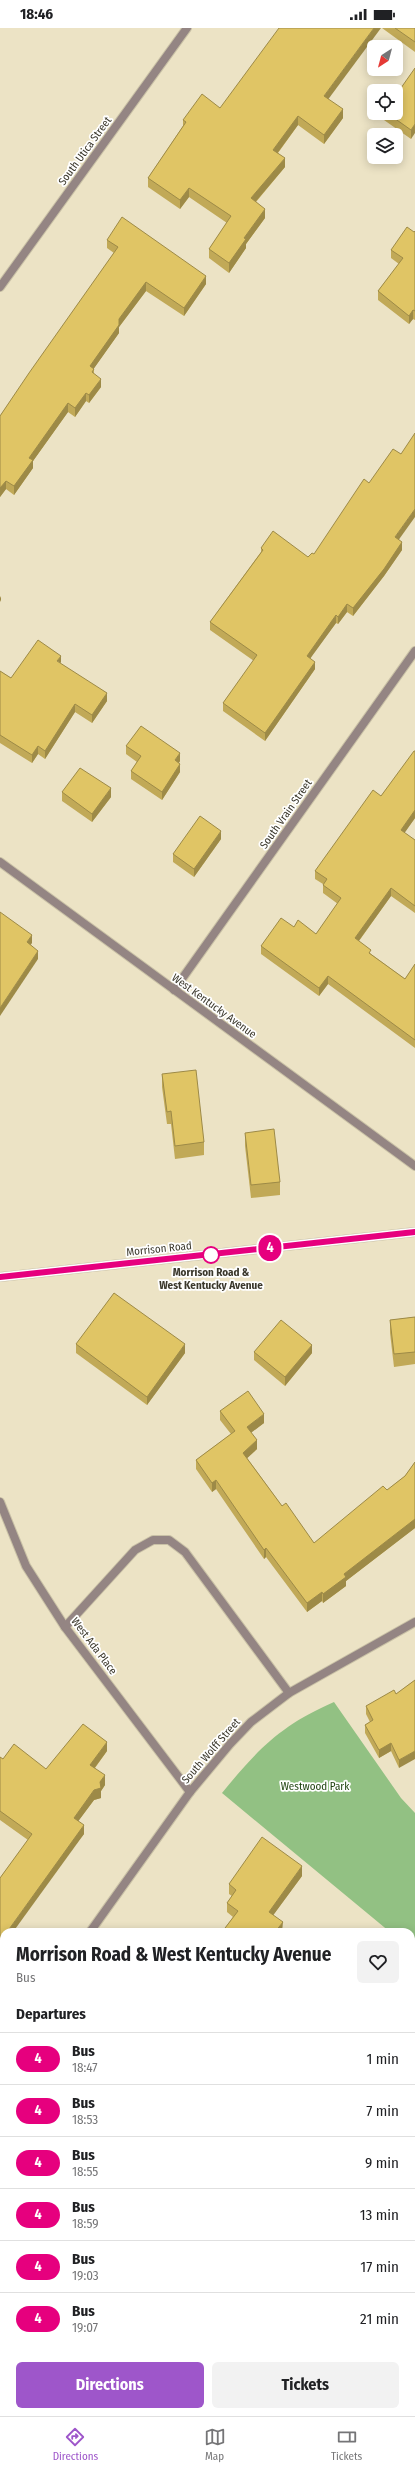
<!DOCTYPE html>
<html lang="en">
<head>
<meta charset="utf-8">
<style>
  body { margin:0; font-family:"Fira Sans Condensed",sans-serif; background:#f2f2f2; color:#202124; height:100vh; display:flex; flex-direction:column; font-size:15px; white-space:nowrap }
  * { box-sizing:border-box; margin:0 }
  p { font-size:13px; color:#757577 }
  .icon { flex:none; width:22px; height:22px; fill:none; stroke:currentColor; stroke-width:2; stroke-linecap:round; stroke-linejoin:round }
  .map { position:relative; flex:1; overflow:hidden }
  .details { position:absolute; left:0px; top:1900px; width:415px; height:488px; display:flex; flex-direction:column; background:#fff; border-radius:12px 12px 0 0; box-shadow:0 2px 10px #0003 }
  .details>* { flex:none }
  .badge { padding:0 8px; border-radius:13px; font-size:14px; line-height:26px }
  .needle { width:26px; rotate:216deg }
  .tools { position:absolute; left:367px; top:12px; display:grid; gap:8px }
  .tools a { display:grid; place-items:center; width:36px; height:36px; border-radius:6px; background:#fff; box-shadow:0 2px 10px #0003; font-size:20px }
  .map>.badge { position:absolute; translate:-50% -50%; box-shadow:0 0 0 2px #fff }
  h2 { padding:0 16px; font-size:15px; line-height:36px }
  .round { display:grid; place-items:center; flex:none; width:42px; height:42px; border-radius:6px; background:#f2f2f2 }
  .headline { display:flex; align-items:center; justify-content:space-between; height:68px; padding:0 16px }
  h1 { font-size:19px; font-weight:700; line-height:30px }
  .button { display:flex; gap:8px; margin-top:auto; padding:8px 16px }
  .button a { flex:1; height:46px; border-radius:6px; background:#9e56ca; color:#fff; font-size:16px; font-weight:700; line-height:46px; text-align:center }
  .button a+a { background:#f2f2f2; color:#202124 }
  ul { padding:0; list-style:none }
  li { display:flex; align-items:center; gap:12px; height:52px; padding:0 16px; border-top:1px solid #e0e0e0 }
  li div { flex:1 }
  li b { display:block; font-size:15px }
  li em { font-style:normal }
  li .badge { min-width:44px; font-weight:700; text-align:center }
  .status { display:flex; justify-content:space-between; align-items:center; height:28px; padding:0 20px; background:#fff; direction:ltr }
  .status svg { height:11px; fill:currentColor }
  .tab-bar { display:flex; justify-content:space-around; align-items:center; height:56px; border-top:1px solid #e0e0e0; background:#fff; font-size:11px; color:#757577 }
  .tab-bar a { display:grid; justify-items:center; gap:2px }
  .tab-bar .active { color:#9e56ca }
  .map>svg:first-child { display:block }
</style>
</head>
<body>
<div class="status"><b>18:46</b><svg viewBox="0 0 49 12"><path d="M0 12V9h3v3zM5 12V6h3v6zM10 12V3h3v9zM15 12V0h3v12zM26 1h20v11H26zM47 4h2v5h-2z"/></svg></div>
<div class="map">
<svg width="415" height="2388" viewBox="0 0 415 2388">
  <rect width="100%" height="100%" fill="#ece3c5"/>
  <path fill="#92c183" d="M334 1674 401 1770 415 1785V1925L411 1922V1904H390L222 1765C258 1721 281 1697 334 1674Z"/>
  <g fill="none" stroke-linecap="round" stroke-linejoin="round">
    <g stroke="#c9c1a6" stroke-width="10">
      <g id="minor">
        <path d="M0 259 187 0"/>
        <path d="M174 962 415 623"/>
        <path d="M0 1474 26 1538 65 1599 190 1764"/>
        <path d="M65 1599 135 1522 153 1512H169L185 1524 289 1665"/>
        <path d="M90 1904 190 1764 230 1716 251 1694 289 1665 415 1594"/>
        <path d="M0 2031 4 2025"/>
        <path d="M411 2180 415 2183"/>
        <path d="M182 2388 185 2384"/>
      </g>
    </g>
    <g stroke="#c9c1a6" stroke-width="10">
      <path id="tertiary" d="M0 834 415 1138"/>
    </g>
    <g stroke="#c9c1a6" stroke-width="10">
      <path id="secondary" d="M0 1249 415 1204"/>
    </g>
    <use href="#minor" stroke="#948583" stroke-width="8"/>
    <use href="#tertiary" stroke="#948583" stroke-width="8"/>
    <use href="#secondary" stroke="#6e5956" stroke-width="8"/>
  </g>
  <g fill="#c1a957">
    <path d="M382 0H415V24Z"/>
    <path d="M415 40 411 111 384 92V85H396Z"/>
    <path d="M328 71 343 90 324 116 298 97 278 125 285 139 256 174 265 190 246 216V220L229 245 209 230V221L227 195 189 169 180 181 148 159V150L183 98V92L220 80Z"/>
    <path d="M415 203V292L413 291 409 296 378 272V263L399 236 391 230V222Z"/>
    <path d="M107 212 206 256 184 288 146 263 119 299V305L94 340V346L101 359 89 375 86 373 75 389 68 384 33 433V440L14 467 6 461 0 469V388L114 225 107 220Z"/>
    <path d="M399 511 402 522 384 548 353 588 347 584 338 596 336 595 310 630 315 641 265 713 223 683V675L254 633 210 602V594L261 524V520L308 529 314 526Z"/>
    <path d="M61 636 107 673 92 695 75 684 45 731 38 726 32 735 0 715V643L11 650Z"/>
    <path d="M126 718 180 733 179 735 180 744 162 772 131 751V743L137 734 126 726Z"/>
    <path d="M415 723V790L404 805 415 812V885L391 868 359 913 371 926 405 951 415 936V1020L328 956 319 968 261 926V918L294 899 316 906 338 876 323 865V856L315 851V843L381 768Z"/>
    <path d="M62 764 111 769 92 794 62 773Z"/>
    <path d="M221 811 194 849 173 834V826Z"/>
    <path d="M162 1046 204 1114V1127L175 1131 171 1096H167L162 1059Z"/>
    <path d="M245 1105 280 1154V1167L251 1170 245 1118Z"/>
    <path d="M415 1289V1336L394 1339 390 1305V1292Z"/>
    <path d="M76 1316 185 1325 147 1377 76 1325Z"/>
    <path d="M254 1324 312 1325 285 1358 254 1332Z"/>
    <path d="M220 1383 264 1395 251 1404 257 1421 247 1430 282 1478 314 1515 387 1462 405 1448 415 1434V1500L346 1553V1558L323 1575 322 1573 307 1584 266 1529 264 1531 216 1461 212 1464 196 1441V1432L231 1406 220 1392Z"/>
    <path d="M415 1652 399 1740 391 1723 379 1730 365 1705V1697L370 1694 366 1686V1678L396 1666Z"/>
    <path d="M107 1723 95 1740 105 1757 101 1763V1770L94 1772 78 1793 84 1806 4 1904V1917L0 1923V1850L28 1812 0 1792V1729L3 1731 46 1741Z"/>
    <path d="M302 1848 273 1887 283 1903 282 1904H222L233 1889 227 1884V1875L232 1868 229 1866V1856Z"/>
    <path d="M411 2032 415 2035V2108L411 2105Z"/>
    <path d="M4 2129V2139L3 2138V2130Z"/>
    <path d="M4 2151V2265L0 2262V2157Z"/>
  </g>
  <g fill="#9d8a47">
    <path d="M374 0H381L324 77V68Z"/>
    <path d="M343 81V90L324 116V107Z"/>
    <path d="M298 88V97L273 131V122Z"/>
    <path d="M415 96V105L411 111V102Z"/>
    <path d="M285 130V139L251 179V170Z"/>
    <path d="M189 160V169L180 181V172Z"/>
    <path d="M265 181V190L246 216V220L229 245V235L244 210Z"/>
    <path d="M206 248V256L184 288V280Z"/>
    <path d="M146 254V263L119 299V305L90 346V338L119 291Z"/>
    <path d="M413 282V291L409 296V288Z"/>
    <path d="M101 351V359L89 375V367Z"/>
    <path d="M86 365V373L75 389V380Z"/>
    <path d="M68 375V384L33 433V440L14 467V458L29 430Z"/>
    <path d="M6 453V461L0 469V460Z"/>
    <path d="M415 481V489L395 517V509Z"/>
    <path d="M402 514V522L384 548 353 588V580Z"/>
    <path d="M1 568V572L0 574V570Z"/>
    <path d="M347 576V584L338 596V589Z"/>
    <path d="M336 587V595L307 635V628Z"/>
    <path d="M61 628V635L57 633Z"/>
    <path d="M315 634V641L265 713V705Z"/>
    <path d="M107 665V673L92 695V687Z"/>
    <path d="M75 676V684L45 731V723Z"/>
    <path d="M38 718V726L32 735V727Z"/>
    <path d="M180 725V733L175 740V732Z"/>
    <path d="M180 736V744L162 772V764Z"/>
    <path d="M111 760V769L92 794V786Z"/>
    <path d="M415 782V790L401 810V802Z"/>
    <path d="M221 803V811L194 849V841Z"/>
    <path d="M391 860V868L355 918V910Z"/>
    <path d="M32 907V915L27 922V914Z"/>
    <path d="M38 923V931L0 988V980Z"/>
    <path d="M328 948V956L319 968V960Z"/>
    <path d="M185 1316V1325L147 1377V1369Z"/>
    <path d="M312 1317V1325L285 1358V1349Z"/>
    <path d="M264 1386V1395L247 1408V1399Z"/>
    <path d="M257 1412V1421L243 1434V1425Z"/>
    <path d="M216 1452V1461L212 1464V1455Z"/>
    <path d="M415 1491V1500L346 1553V1558L323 1575V1566L344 1546Z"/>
    <path d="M266 1520V1529L264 1531V1522Z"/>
    <path d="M322 1564V1573L307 1584V1575Z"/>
    <path d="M107 1714V1723L90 1746V1737Z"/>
    <path d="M391 1715V1723L379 1730V1722Z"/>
    <path d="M415 1723V1731L399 1740V1732Z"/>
    <path d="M105 1747V1757L101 1763V1770L94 1772 74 1799V1790Z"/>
    <path d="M84 1797V1806L13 1904H7Z"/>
    <path d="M302 1838V1848L269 1893V1884Z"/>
    <path d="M283 1894 282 1904H275Z"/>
    <path d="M4 1908V1917L0 1923V1914Z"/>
    <path d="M415 2341V2350L411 2355V2346Z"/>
    <path d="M100 2384H106L103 2388H97Z"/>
    <path d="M320 2384H326L324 2388H317Z"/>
  </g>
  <g fill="#e0c565" stroke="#9d8a47">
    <path d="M279 0H374L324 68 343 81 324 107 298 88 273 122 285 130 251 170 265 181 244 210 246 211 229 235 209 221 231 188 189 160 180 172 148 150 186 94 183 92 202 66 220 80Z"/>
    <path d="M395 0H415V14Z"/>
    <path d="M415 40V96L411 102 387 85H396V67Z"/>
    <path d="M122 189 206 248 184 280 146 254 119 291V297L90 338 94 341 92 344 101 351 89 367 86 365 75 380 68 375 29 430 33 432 14 458 6 453 0 460V388L29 345 118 219 107 212Z"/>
    <path d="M407 199 414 204 415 203V283L413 282 409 288 378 263 403 230 391 222Z"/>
    <path d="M415 405V481L395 509 402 514 384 541 353 580 347 576 338 589 336 587 307 628 315 634 265 705 223 675 257 627 210 594 263 522 261 520 273 503 308 529 312 525 314 526 364 451 369 455 393 421 401 426Z"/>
    <path d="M38 612 61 628 57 633 107 665 92 687 75 676 45 723 38 718 32 727 0 707V643L11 650Z"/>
    <path d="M141 698 180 725 175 732 180 736 162 764 131 743 141 728 126 718Z"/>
    <path d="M414 723H415V782L401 802 415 812V878L391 860 355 910 371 922 369 925 405 951 415 936V1012L328 948 319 960 261 918 281 890 294 899 298 892 316 906 341 870 323 857 327 851 315 843 373 762 381 768Z"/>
    <path d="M80 740 111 760 92 786 62 764Z"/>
    <path d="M200 788 221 803 194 841 173 826Z"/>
    <path d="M0 884 32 907 27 914 38 923 0 980Z"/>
    <path d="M196 1042 204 1114 175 1118 171 1083 167 1084 162 1046Z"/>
    <path d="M274 1101 280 1154 251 1157 245 1105Z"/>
    <path d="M114 1265 185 1316 147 1369 76 1316Z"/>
    <path d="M415 1289V1324L394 1326 390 1292Z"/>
    <path d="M281 1292 312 1317 285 1349 254 1324Z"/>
    <path d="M248 1363 264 1386 247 1399 257 1412 243 1425 282 1478 286 1475 314 1515 383 1458 387 1462 405 1448 415 1434V1491L344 1546 346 1549 323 1566 322 1564 307 1575 266 1520 264 1522 216 1452 212 1455 196 1432 235 1403 220 1383Z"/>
    <path d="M415 1652V1723L399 1732 391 1715 379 1722 365 1697 373 1692 366 1678 394 1662 396 1666Z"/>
    <path d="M83 1696 107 1714 90 1737 105 1747 100 1754 101 1760 94 1762 74 1790 84 1797 7 1904H4V1908L0 1914V1850L32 1806 0 1783V1729L3 1731 14 1716 46 1741Z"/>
    <path d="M262 1809 302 1838 269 1884 283 1894 275 1904H222L238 1883 227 1875 236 1862 229 1856Z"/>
    <path d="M411 2032 415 2035V2098L411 2095Z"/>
    <path d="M4 2151V2257L0 2254V2157Z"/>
    <path d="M411 2237 415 2240V2341L411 2346Z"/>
    <path d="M40 2384H100L97 2388H37Z"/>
    <path d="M261 2384H320L317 2388H258Z"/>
    <path d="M383 2384H392L397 2388H380Z"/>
  </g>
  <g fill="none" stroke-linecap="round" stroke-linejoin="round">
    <g stroke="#fff" stroke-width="9">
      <path id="line" d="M0 1249 415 1204"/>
    </g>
    <use href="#line" stroke="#e6007e" stroke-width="6"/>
  </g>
  <circle fill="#fff" stroke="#e6007e" stroke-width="2" cx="211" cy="1227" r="8"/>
  <g text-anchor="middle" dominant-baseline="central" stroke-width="3.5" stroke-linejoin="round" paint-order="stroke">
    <g font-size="11" fill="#3b382c" stroke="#fff">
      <text transform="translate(85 123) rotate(-54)">South Utica Street</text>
      <text transform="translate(286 786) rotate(-55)">South Vrain Street</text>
      <text transform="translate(214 978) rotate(36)">West Kentucky Avenue</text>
      <text transform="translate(159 1221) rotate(-6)">Morrison Road</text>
      <text transform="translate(94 1618) rotate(53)">West Ada Place</text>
      <text transform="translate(211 1723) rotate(-49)">South Wolff Street</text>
    </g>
    <g font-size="11" font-weight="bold" fill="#3b382c" stroke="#fff">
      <text x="211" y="1244">Morrison Road &amp;<tspan x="211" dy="13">West Kentucky Avenue</tspan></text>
    </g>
    <g font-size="11" fill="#1a3f0a" stroke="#fff">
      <text x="315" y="1758">Westwood Park</text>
    </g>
  </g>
</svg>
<div class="tools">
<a><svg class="needle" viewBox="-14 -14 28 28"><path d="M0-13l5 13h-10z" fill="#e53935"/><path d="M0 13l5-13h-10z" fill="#757577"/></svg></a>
<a><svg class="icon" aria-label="locate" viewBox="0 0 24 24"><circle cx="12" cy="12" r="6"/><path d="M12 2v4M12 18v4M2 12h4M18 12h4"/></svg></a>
<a><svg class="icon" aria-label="layers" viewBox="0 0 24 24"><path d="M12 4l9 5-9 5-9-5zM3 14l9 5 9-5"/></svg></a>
</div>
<b class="badge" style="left:270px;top:1220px;background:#e6007e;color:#fff">4</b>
<section class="details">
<div class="headline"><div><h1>Morrison Road &amp; West Kentucky Avenue</h1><p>Bus</p></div><a class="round"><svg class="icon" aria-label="heart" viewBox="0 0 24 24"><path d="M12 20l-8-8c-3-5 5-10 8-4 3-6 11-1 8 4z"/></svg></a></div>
<h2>Departures</h2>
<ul>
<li><span class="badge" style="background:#e6007e;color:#fff">4</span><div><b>Bus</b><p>18:47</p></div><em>1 min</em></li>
<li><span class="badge" style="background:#e6007e;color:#fff">4</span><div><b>Bus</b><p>18:53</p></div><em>7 min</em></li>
<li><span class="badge" style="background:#e6007e;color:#fff">4</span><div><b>Bus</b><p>18:55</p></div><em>9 min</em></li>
<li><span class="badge" style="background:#e6007e;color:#fff">4</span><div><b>Bus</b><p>18:59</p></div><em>13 min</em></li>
<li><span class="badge" style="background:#e6007e;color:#fff">4</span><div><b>Bus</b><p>19:03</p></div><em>17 min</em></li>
<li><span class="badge" style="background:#e6007e;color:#fff">4</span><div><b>Bus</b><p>19:07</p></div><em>21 min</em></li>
</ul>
<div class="button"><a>Directions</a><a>Tickets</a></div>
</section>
</div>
<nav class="tab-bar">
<a class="active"><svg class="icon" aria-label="directions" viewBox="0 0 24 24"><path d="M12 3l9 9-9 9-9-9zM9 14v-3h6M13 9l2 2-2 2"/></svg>Directions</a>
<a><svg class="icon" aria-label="map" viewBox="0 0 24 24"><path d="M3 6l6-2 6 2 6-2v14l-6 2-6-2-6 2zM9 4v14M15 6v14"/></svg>Map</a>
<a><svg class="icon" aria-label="tickets" viewBox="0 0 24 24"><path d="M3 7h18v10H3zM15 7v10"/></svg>Tickets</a>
</nav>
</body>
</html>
